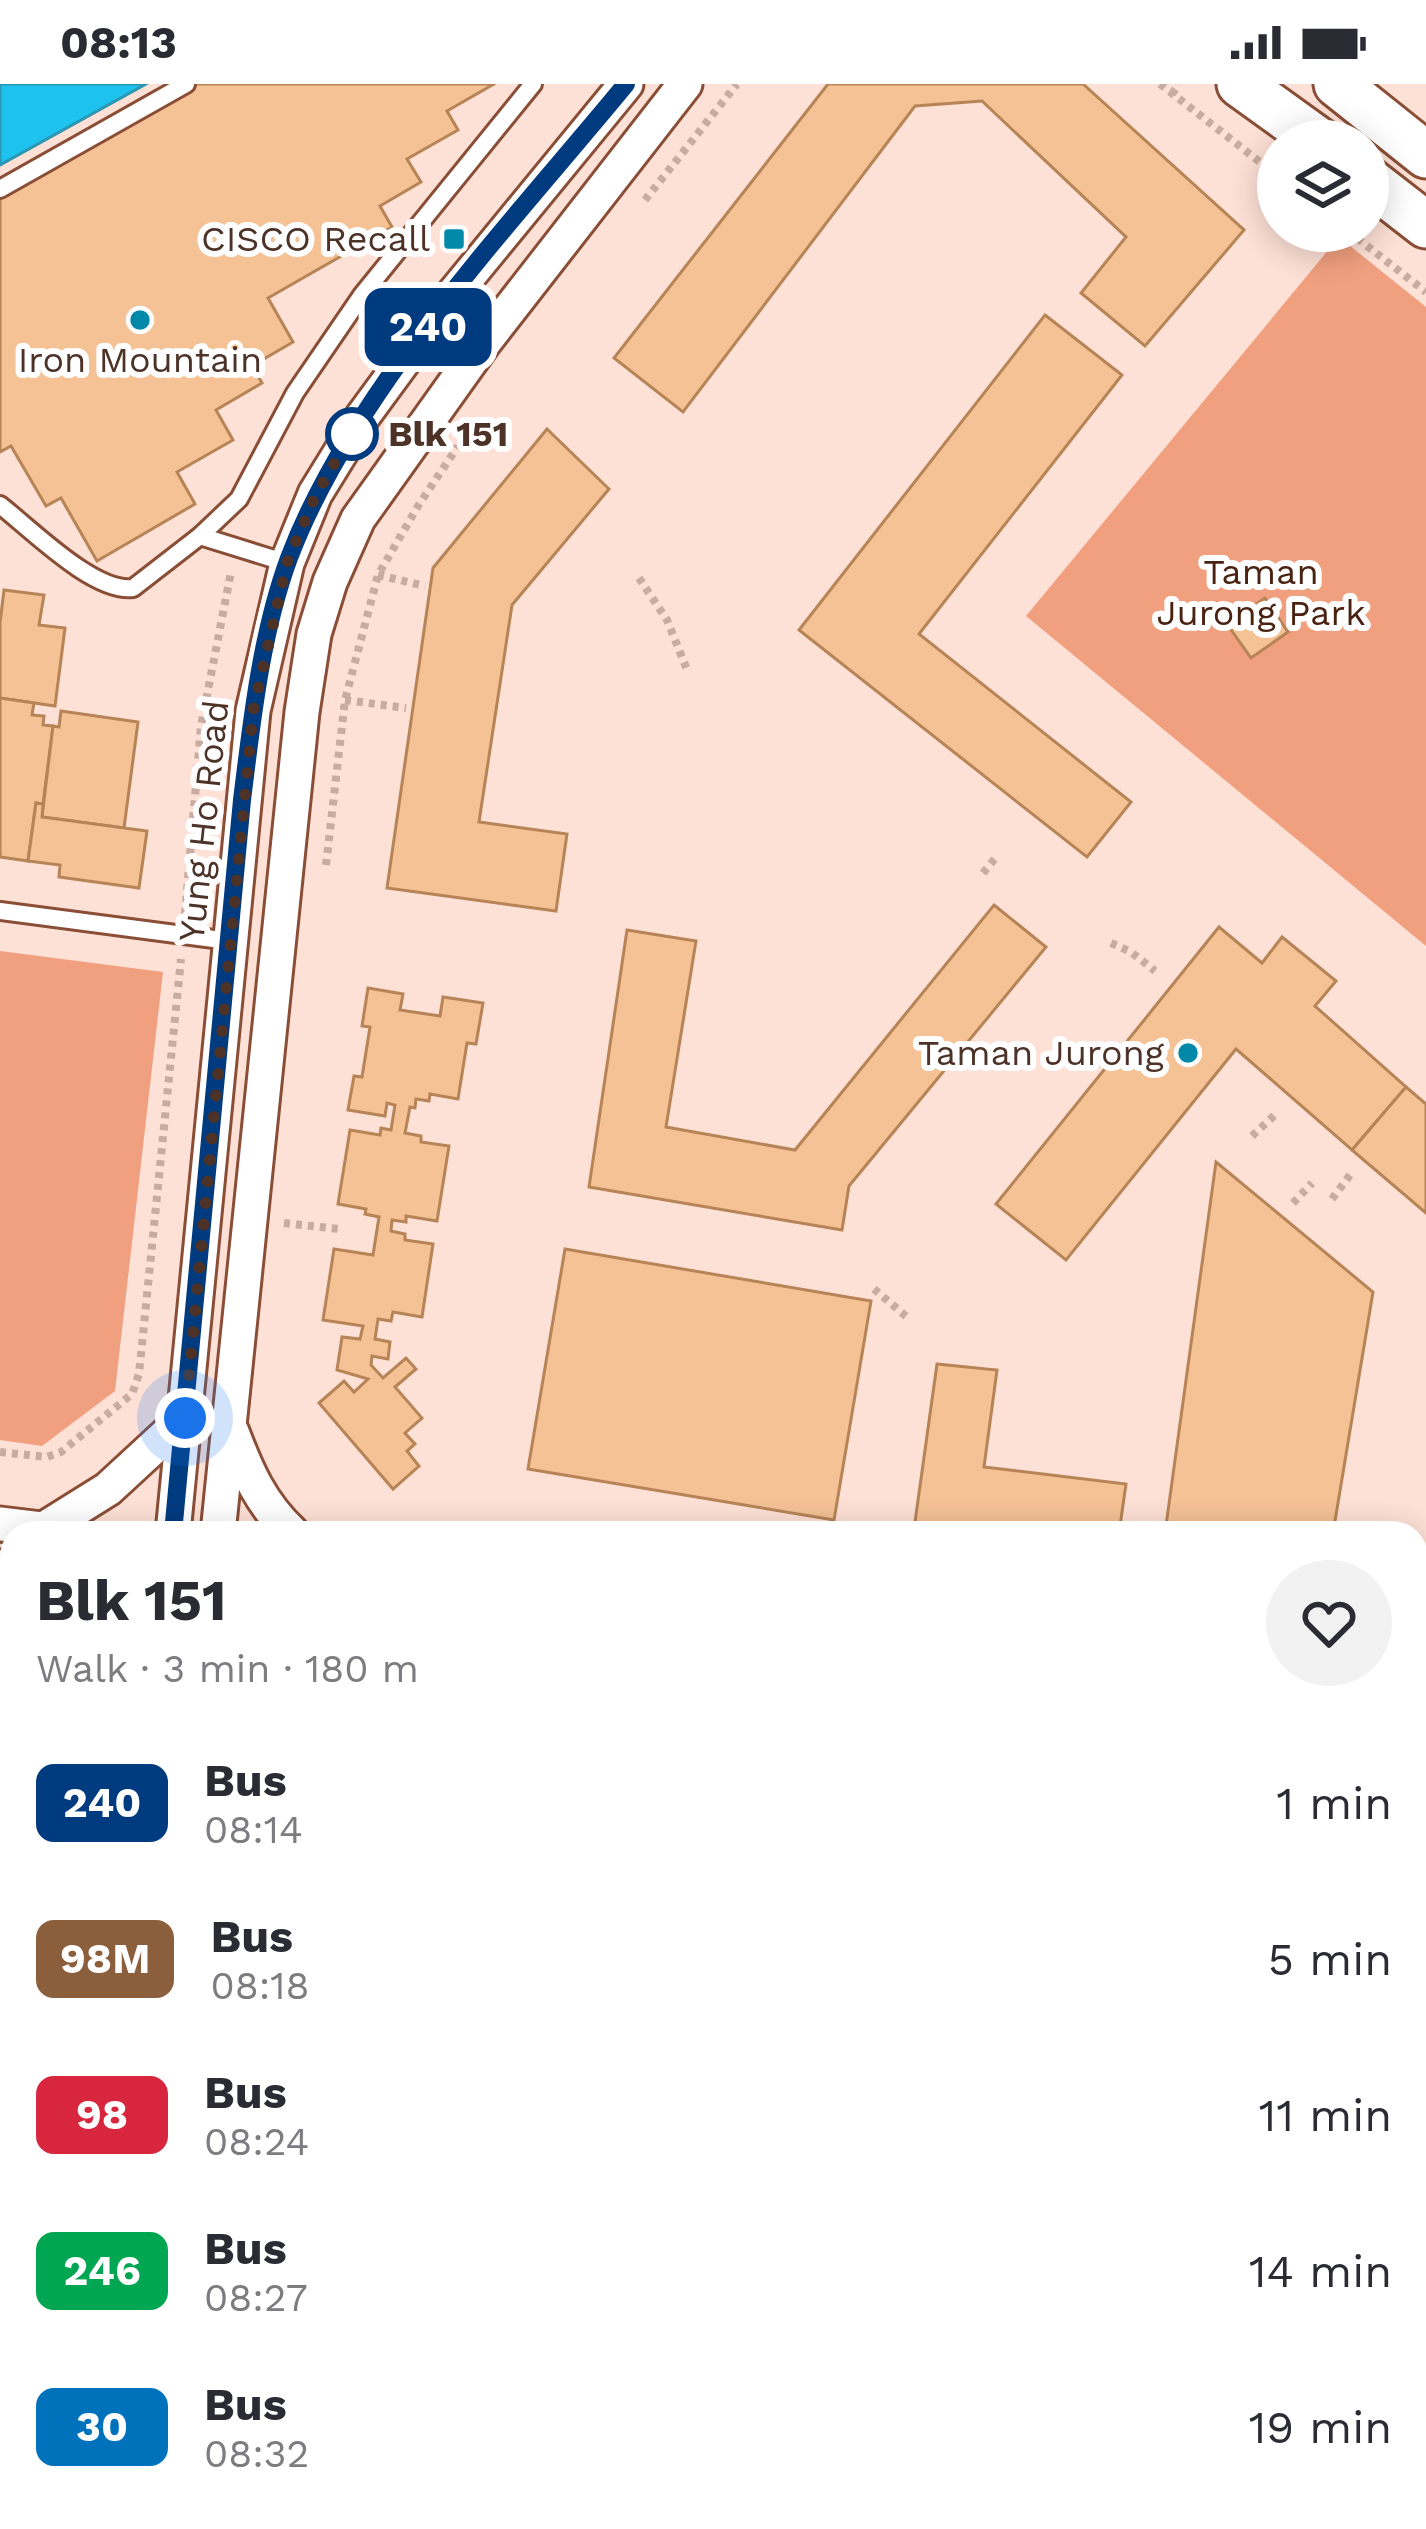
<!DOCTYPE html>
<html lang="en">
<head>
<meta charset="utf-8">
<style>
  body { margin:0; font-family:"Work Sans",sans-serif; background:#f2f2f3; color:#2b2b33; height:100vh; display:flex; flex-direction:column; font-size:45px; white-space:nowrap }
  * { box-sizing:border-box; margin:0 }
  p { font-size:39px; color:#7c7c81 }
  .icon { flex:none; width:66px; height:66px; fill:none; stroke:currentColor; stroke-width:2; stroke-linecap:round; stroke-linejoin:round }
  .map { position:relative; flex:1; overflow:hidden }
  .side { position:absolute; left:0px; top:1437px; width:1428px; height:1008px; display:flex; flex-direction:column; background:#fff; border-radius:36px 36px 0 0; box-shadow:0 6px 30px #0003 }
  .side>* { flex:none }
  .badge { padding:0 24px; border-radius:18px; font-size:42px; line-height:78px }
  .fabs { position:absolute; left:1257px; top:36px; display:grid; gap:24px }
  .fabs a { display:grid; place-items:center; width:132px; height:132px; border-radius:50%; background:#fff; box-shadow:0 6px 30px #0003; font-size:60px }
  .you { position:absolute; width:60px; height:60px; margin:-30px; border:9px solid #fff; border-radius:50%; background:#1a73e8; box-shadow:0 0 0 18px #1a73e833 }
  .map>.badge { position:absolute; translate:-50% -50%; box-shadow:0 0 0 6px #fff }
  .round { display:grid; place-items:center; flex:none; width:126px; height:126px; border-radius:63px; background:#f2f2f3 }
  .overview { display:flex; align-items:center; justify-content:space-between; height:204px; padding:0 36px }
  h1 { font-size:57px; font-weight:700; line-height:90px }
  ul { padding:0; list-style:none }
  li { display:flex; align-items:center; gap:36px; height:156px; padding:0 36px }
  li div { flex:1 }
  li b { display:block; font-size:45px }
  li em { font-style:normal }
  li .badge { min-width:132px; font-weight:700; text-align:center }
  .status { display:flex; justify-content:space-between; align-items:center; height:84px; padding:0 60px; background:#fff; direction:ltr }
  .status svg { height:33px; fill:currentColor }
  .map>svg:first-child { display:block }
</style>
</head>
<body>
<div class="status"><b>08:13</b><svg viewBox="0 0 49 12"><path d="M0 12V9h3v3zM5 12V6h3v6zM10 12V3h3v9zM15 12V0h3v12zM26 1h20v11H26zM47 4h2v5h-2z"/></svg></div>
<div class="map">
<svg width="1426" height="2445" viewBox="0 0 1426 2445">
  <rect width="100%" height="100%" fill="#fee1d6"/>
  <g fill="#f1a07f">
    <path d="M1339 153 1426 223V862L1026 532Z"/>
    <path d="M0 867 163 888 115 1307 42 1362 0 1356Z"/>
  </g>
  <path fill="#1ec2ee" stroke="#2c97b2" stroke-width="3" d="M0 0H146L0 81Z"/>
  <g fill="#f4c295" stroke="#b68456" stroke-width="3">
    <path d="M195 0H494L447 27 458 46 407 75 421 98 380 122 392 143 268 214 293 258 252 282 262 299 216 326 233 356 177 388 195 420 97 477 61 414 46 422 11 362 0 368V112Z"/>
    <path d="M828 0H1083L1244 146 1145 262 1081 209 1126 153 982 17 915 22 683 328 614 274Z"/>
    <path d="M1045 231 1122 291 919 550 1131 718 1087 773 799 546Z"/>
    <path d="M547 345 609 405 512 521 479 738 567 750 556 827 387 804 433 484Z"/>
    <path d="M4 506 44 511 39 541 65 544 55 622 0 614V539Z"/>
    <path d="M1265 514 1288 548 1251 574 1227 540Z"/>
    <path d="M0 614 34 619 32 631 44 632 43 641 53 642 43 720 36 719 28 777 0 773Z"/>
    <path d="M61 627 138 638 124 744 42 733 53 642 59 643Z"/>
    <path d="M36 719 43 720 42 733 147 747 139 804 59 793 60 781 28 777Z"/>
    <path d="M994 821 1046 863 849 1102 842 1146 589 1103 627 846 696 857 666 1043 795 1066Z"/>
    <path d="M1219 843 1262 879 1282 853 1336 897 1315 922 1406 1003 1352 1066 1236 965 1066 1176 996 1120Z"/>
    <path d="M368 904 403 910 400 926 440 932 443 913 483 919 476 960 467 959 458 1015 430 1010 429 1017 416 1015 415 1024 410 1023 405 1049 421 1052V1058L449 1062 437 1137 406 1132V1138L392 1136 391 1147 405 1150V1156L433 1160 422 1233 393 1228 391 1237 378 1235 375 1255 390 1258 388 1275 372 1272 371 1281 383 1294 406 1274 416 1285 395 1303 422 1334 405 1349 415 1360 407 1367 419 1382 393 1405 319 1319 344 1297 354 1308 368 1295 337 1286 342 1253 360 1255 363 1242 323 1236 334 1165 373 1171 379 1133 365 1130 366 1125 338 1120 350 1046 380 1051 381 1044 391 1046 395 1021 387 1019 385 1032 348 1026 354 992 362 993 370 943 362 942Z"/>
    <path d="M1406 1003 1426 1020V1129L1352 1066Z"/>
    <path d="M1216 1078 1373 1208 1333 1449H1165Z"/>
    <path d="M565 1165 871 1217 834 1436 528 1385Z"/>
    <path d="M937 1280 997 1286 984 1383 1126 1400 1119 1449H972L915 1438Z"/>
    <path d="M1416 1478 1426 1480V1547L1416 1546Z"/>
    <path d="M1416 1914 1423 1920 1426 1916V2003L1416 2016Z"/>
    <path d="M1416 2033 1426 2041V2155L1417 2168Z"/>
    <path d="M1416 2219 1426 2226V2259L1416 2273Z"/>
    <path d="M1424 2356 1426 2411 1416 2425V2367Z"/>
    <path d="M219 2433H387L386 2445H276L219 2440Z"/>
    <path d="M499 2433H552L555 2445H502Z"/>
    <path d="M592 2433H608L616 2440H620L618 2433H663L666 2445H605Z"/>
    <path d="M1000 2433H1052L1058 2445H1006Z"/>
    <path d="M1257 2433H1297L1288 2445H1273Z"/>
    <path d="M1318 2433H1410L1401 2445H1334Z"/>
  </g>
  <g fill="none" stroke-linecap="round" stroke-linejoin="round">
    <g stroke="#8a4e36" stroke-width="22">
      <g id="lane">
        <path d="M0 105 186 0"/>
        <path d="M0 421C32 446 94 509 133 504L200 452 239 415 295 309 362 211 533 0"/>
        <path d="M200 452 287 479"/>
        <path d="M0 827 229 857"/>
        <path d="M0 2067 12 2069"/>
        <path d="M0 2341 12 2340"/>
        <path d="M410 2445 412 2433"/>
      </g>
    </g>
    <g stroke="#8a4e36" stroke-width="39">
      <g id="street">
        <path d="M232 1348C247 1388 261 1420 292 1449"/>
        <path d="M0 1440 66 1448"/>
        <path d="M44 1445 108 1405 185 1334"/>
        <path d="M173 1449 253 627 287 479 315 410 363 332 443 223 626 0"/>
        <path d="M218 1449 302 628 314 550 330 498 358 435 485 257 685 0"/>
        <path d="M0 1483 12 1485"/>
        <path d="M1416 1666 1426 1668"/>
        <path d="M1416 1723 1426 1725"/>
        <path d="M73 2445 74 2433"/>
        <path d="M123 2445 124 2433"/>
      </g>
    </g>
    <g stroke="#8a4e36" stroke-width="51">
      <g id="secondary">
        <path d="M1240 0 1319 57"/>
        <path d="M1337 0 1426 71"/>
        <path d="M1368 96 1426 141"/>
      </g>
    </g>
    <g stroke="#c8aca1" stroke-width="8" stroke-dasharray="6 6" stroke-linecap="butt">
      <path d="M1160 0 1278 92"/>
      <path d="M1172 10 1179 0"/>
      <path d="M645 116 737 0"/>
      <path d="M1348 147 1426 208"/>
      <path d="M378 491 425 502"/>
      <path d="M639 494 667 536 688 588"/>
      <path d="M345 616 406 624"/>
      <path d="M326 781 345 616 378 491 418 422 458 362"/>
      <path d="M983 789 998 771"/>
      <path d="M185 830 201 642 231 488"/>
      <path d="M1111 859 1131 868 1155 887"/>
      <path d="M1252 1052 1278 1028"/>
      <path d="M1332 1115 1353 1087"/>
      <path d="M1293 1119 1312 1099"/>
      <path d="M284 1139 339 1145"/>
      <path d="M874 1205 908 1234"/>
      <path d="M0 1368 47 1373 61 1368 132 1310 139 1290 181 875"/>
      <path d="M321 1441 361 1449"/>
      <path d="M24 2445 25 2433"/>
    </g>
    <use href="#lane" stroke="#fff" stroke-width="16"/>
    <use href="#street" stroke="#fff" stroke-width="33"/>
    <use href="#secondary" stroke="#fff" stroke-width="45"/>
  </g>
  <g fill="none" stroke-linecap="round" stroke-linejoin="round">
    <g stroke="#fff" stroke-width="27">
      <path id="line" d="M173 1449 242 716C252 636 261 550 289 474 353 305 511 140 626 0"/>
    </g>
    <use href="#line" stroke="#003b80" stroke-width="18"/>
    <path stroke="#4d3227" stroke-width="12" stroke-dasharray="0 21.6" d="M185 1334 253 627 287 479 316 410 363 332 352 350"/>
  </g>
  <g fill="#0289aa" stroke="#fff" stroke-width="4.5">
    <rect x="442" y="143" width="24" height="24" rx="6"/>
    <circle cx="140" cy="236" r="12"/>
    <circle cx="1188" cy="969" r="12"/>
  </g>
  <circle fill="#fff" stroke="#003b80" stroke-width="6" cx="352" cy="350" r="24"/>
  <g text-anchor="middle" dominant-baseline="central" stroke-width="12" stroke-linejoin="round" paint-order="stroke">
    <g font-size="36" fill="#4d3227" stroke="#fff" text-anchor="end">
      <text x="430" y="155">CISCO Recall</text>
      <text x="140" y="276" text-anchor="middle">Iron Mountain</text>
      <text x="1164" y="969">Taman Jurong</text>
    </g>
    <g font-size="36" font-weight="bold" fill="#4d3227" stroke="#fff" text-anchor="start">
      <text x="388" y="350">Blk 151</text>
    </g>
    <g font-size="36" fill="#4a2211" stroke="#fff">
      <text x="1261" y="488">Taman<tspan x="1261" dy="41">Jurong Park</tspan></text>
    </g>
    <g font-size="36" fill="#4d3227" stroke="#fff">
      <text transform="translate(204 737) rotate(-84)">Yung Ho Road</text>
    </g>
  </g>
</svg>
<div class="fabs">
<a><svg class="icon" aria-label="layers" viewBox="0 0 24 24"><path d="M12 4l9 5-9 5-9-5zM3 14l9 5 9-5"/></svg></a>
</div>
<div class="you" style="left:185px;top:1334px"></div>
<b class="badge" style="left:428px;top:243px;background:#003b80;color:#fff">240</b>
<section class="side">
<div class="overview"><div><h1>Blk 151</h1><p>Walk · 3 min · 180 m</p></div><a class="round"><svg class="icon" aria-label="heart" viewBox="0 0 24 24"><path d="M12 20l-8-8c-3-5 5-10 8-4 3-6 11-1 8 4z"/></svg></a></div>
<ul>
<li><span class="badge" style="background:#003b80;color:#fff">240</span><div><b>Bus</b><p>08:14</p></div><em>1 min</em></li>
<li><span class="badge" style="background:#8b5e3c;color:#fff">98M</span><div><b>Bus</b><p>08:18</p></div><em>5 min</em></li>
<li><span class="badge" style="background:#d7263d;color:#fff">98</span><div><b>Bus</b><p>08:24</p></div><em>11 min</em></li>
<li><span class="badge" style="background:#00a651;color:#fff">246</span><div><b>Bus</b><p>08:27</p></div><em>14 min</em></li>
<li><span class="badge" style="background:#0072bc;color:#fff">30</span><div><b>Bus</b><p>08:32</p></div><em>19 min</em></li>
</ul>
</section>
</div>
</body>
</html>
